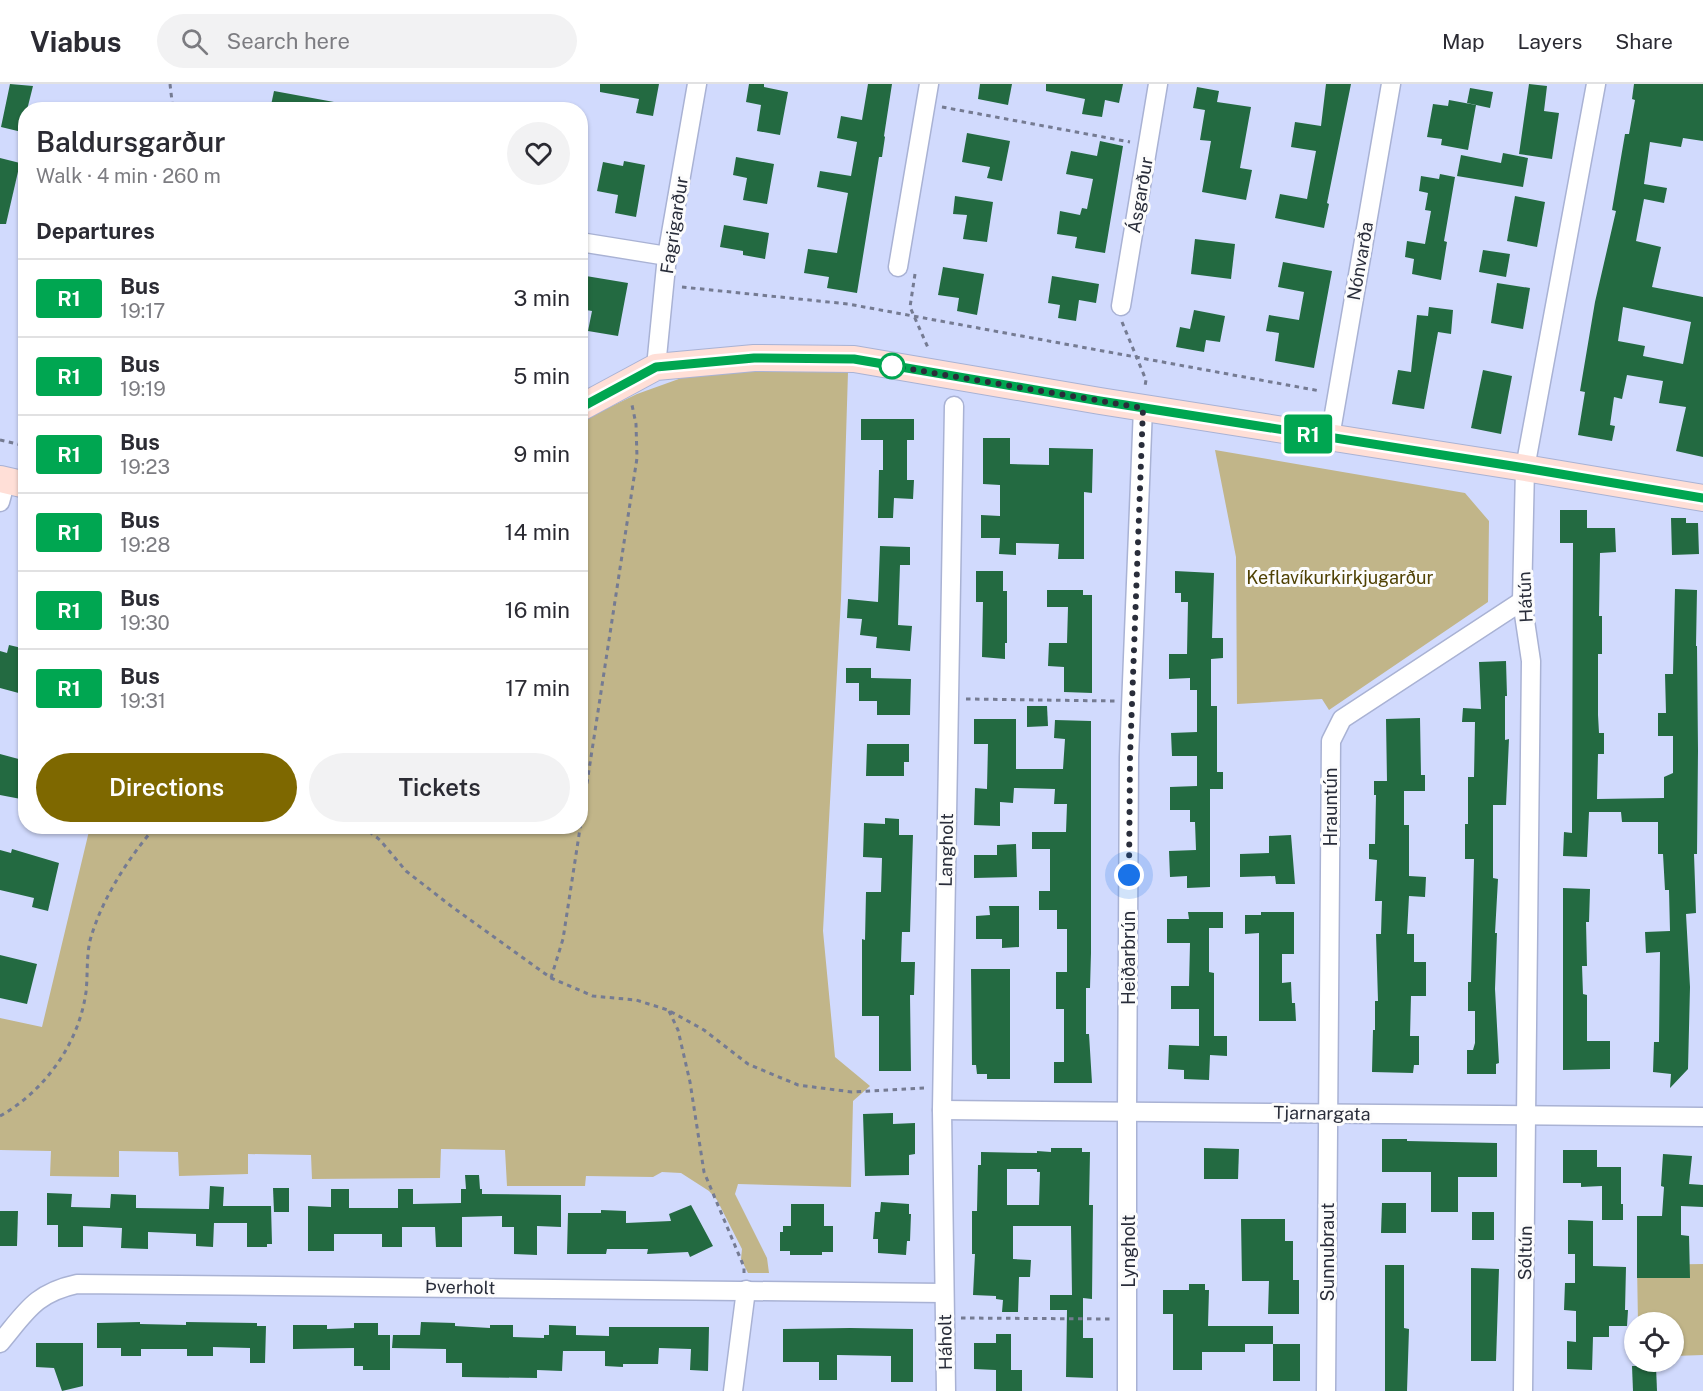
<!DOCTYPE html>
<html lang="en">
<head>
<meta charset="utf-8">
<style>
  body { margin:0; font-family:"Public Sans",sans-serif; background:#f2f2f3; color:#2b2b33; height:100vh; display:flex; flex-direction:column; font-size:22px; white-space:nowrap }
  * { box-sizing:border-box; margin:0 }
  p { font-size:20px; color:#7c7c81 }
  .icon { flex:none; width:33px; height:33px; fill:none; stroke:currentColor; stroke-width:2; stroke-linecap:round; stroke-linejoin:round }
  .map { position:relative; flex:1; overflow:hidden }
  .drawer { position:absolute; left:18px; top:18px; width:570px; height:732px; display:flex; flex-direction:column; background:#fff; border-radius:24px; box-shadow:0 2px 4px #0004 }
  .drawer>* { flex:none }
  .badge { padding:0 12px; border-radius:4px; font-size:21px; line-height:39px }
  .controls { position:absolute; left:1624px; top:1228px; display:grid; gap:12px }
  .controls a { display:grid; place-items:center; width:60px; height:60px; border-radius:50%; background:#fff; box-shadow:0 2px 4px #0004; font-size:30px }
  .you { position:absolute; width:30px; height:30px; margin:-15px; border:4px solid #fff; border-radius:50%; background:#1a73e8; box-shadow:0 0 0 9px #1a73e833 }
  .map>.badge { position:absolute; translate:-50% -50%; box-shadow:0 0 0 3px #fff }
  h2 { padding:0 18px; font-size:22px; line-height:54px }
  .round { display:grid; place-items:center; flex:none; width:63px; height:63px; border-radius:32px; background:#f2f2f3 }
  .headline { display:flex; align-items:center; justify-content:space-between; height:102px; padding:0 18px }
  h1 { font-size:28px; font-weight:600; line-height:45px }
  .primary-button { display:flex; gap:12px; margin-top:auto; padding:12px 18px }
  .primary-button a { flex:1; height:69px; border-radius:36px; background:#7e6800; color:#fff; font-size:24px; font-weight:600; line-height:69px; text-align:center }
  .primary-button a+a { background:#f2f2f3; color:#2b2b33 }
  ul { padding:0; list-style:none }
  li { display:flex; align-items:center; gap:18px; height:78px; padding:0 18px; border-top:2px solid #e1e1e2 }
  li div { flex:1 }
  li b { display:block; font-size:22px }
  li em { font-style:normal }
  li .badge { min-width:66px; font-weight:700; text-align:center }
  header { display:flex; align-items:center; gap:36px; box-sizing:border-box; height:84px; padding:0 30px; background:#fff; border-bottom:2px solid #e1e1e2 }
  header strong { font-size:28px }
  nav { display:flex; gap:33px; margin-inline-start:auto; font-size:21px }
  .search { width:420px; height:54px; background:#f2f2f3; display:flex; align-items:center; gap:15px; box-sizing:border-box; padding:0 21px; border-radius:33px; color:#7c7c81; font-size:22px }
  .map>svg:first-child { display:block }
</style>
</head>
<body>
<header>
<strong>Viabus</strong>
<div class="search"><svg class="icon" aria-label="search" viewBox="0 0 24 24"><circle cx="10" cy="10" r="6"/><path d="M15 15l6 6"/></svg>Search here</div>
<nav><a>Map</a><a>Layers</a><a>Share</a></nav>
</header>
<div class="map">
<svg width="1703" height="1307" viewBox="0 0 1703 1307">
  <rect width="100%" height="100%" fill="#d1dafd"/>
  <g fill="#c1b589">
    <path d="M779 278 848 288 841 515 823 847 835 973 870 1002 853 1017 851 1103 738 1100 735 1110 767 1174 769 1189H748L741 1175 742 1165 717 1116 709 1107 681 1089 662 1088 653 1093 586 1092 585 1102H507L505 1066 441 1065 440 1094 312 1095 311 1071 248 1070V1090L179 1092 178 1068 119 1067V1093L50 1092 51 1067 0 1066V934L42 943 90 743 580 742 581 337 637 310 701 287Z"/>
    <path d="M1215 366 1465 409 1489 437 1488 518 1329 626 1322 615 1237 620 1236 473Z"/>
    <path d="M1703 1180V1271L1674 1272V1239H1638L1637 1181Z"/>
  </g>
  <g fill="#236a41" fill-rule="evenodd">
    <path d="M10 0 33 2 27 26H26V49L1 43Z"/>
    <path d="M600 0H659L653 32 636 29 639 15 600 8Z"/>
    <path d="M749 0H764V3L788 8 780 51 757 47 761 21 746 18Z"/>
    <path d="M868 0H892L884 52 885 53 882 73H879L857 209 827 204 829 193 804 189 808 165 837 169 848 109 817 103 820 87 851 92 857 58 837 54 841 32 862 36Z"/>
    <path d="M980 0H1012L1008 21 978 15Z"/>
    <path d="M1046 0H1123L1119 19 1105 16 1102 33 1082 30 1085 15 1046 7Z"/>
    <path d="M1326 0H1351L1327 119 1329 120 1324 144 1275 134 1280 110 1307 115 1316 67 1291 63 1295 38 1321 42Z"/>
    <path d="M1529 0 1547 2 1544 27 1559 29 1552 75 1519 70Z"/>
    <path d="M1634 0H1703V57L1683 54 1681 63 1650 58 1644 100 1667 104 1664 119 1644 115 1636 157 1661 163 1652 203 1703 213V373L1676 367 1686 323 1659 319 1663 297 1627 291 1622 315 1614 313 1610 341 1615 342 1612 357 1578 351 1585 308 1580 307 1595 218 1616 127 1612 126 1625 50H1629L1635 16 1632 15ZM1623 223 1691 238 1683 280 1643 272 1645 262 1618 257Z"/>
    <path d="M1197 3 1219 7 1217 18 1251 23 1240 84 1252 86 1246 116 1202 108 1211 57 1200 56 1205 26 1193 24Z"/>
    <path d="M1470 4 1493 8 1490 24 1467 19Z"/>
    <path d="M274 7 334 18V26H270Z"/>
    <path d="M1449 16 1476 21 1468 66 1441 61 1442 55 1427 53 1433 20 1448 22Z"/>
    <path d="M967 49 1010 57 1002 97 987 94 990 83 962 78Z"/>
    <path d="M1100 57 1123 62 1105 169 1075 164 1077 153 1057 150 1060 127 1080 131 1082 124 1087 125 1093 95 1066 90 1071 67 1097 72Z"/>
    <path d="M1503 69 1528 74 1523 103 1457 92 1461 71 1501 79Z"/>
    <path d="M736 73 774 80 767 120 743 116 747 94 733 91Z"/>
    <path d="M0 74 20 79 6 140H0Z"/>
    <path d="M624 77 645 81 636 133 615 129 618 111 597 107 603 78 623 82Z"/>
    <path d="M1440 90 1455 93 1444 157 1447 158 1441 196 1412 190 1414 175 1405 173 1407 157 1425 160 1431 127 1425 126 1428 109 1419 107 1421 92 1439 95Z"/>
    <path d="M955 112 993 118 987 158 963 155 967 131 953 130Z"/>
    <path d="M1515 112 1545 118 1537 163 1507 157Z"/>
    <path d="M724 141 769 149 765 175 743 171V167L720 163Z"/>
    <path d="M1195 155 1235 160 1231 195 1191 190Z"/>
    <path d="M1483 166 1510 170 1506 193 1479 188Z"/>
    <path d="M1283 178 1332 187 1314 284 1275 277 1279 249 1266 247 1269 231 1299 236 1304 208 1278 203Z"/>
    <path d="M943 183 984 190 977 231 957 227 959 214 938 211Z"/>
    <path d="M580 191 628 199 618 252 588 247 592 227 580 225Z"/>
    <path d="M1052 192 1099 200 1096 219 1079 216 1076 237 1058 234 1060 221 1048 219Z"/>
    <path d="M1497 199 1530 204 1523 245 1491 239Z"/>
    <path d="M1429 223 1453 226 1451 250 1438 248 1424 325 1392 320 1398 286 1411 288 1417 231 1428 232Z"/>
    <path d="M1194 226 1225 232 1220 258 1206 256 1204 268 1176 263 1180 243 1190 245Z"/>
    <path d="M1483 286 1512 292 1501 350 1471 344Z"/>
    <path d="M861 335H914V356H907V396H914L913 415 894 414 893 434H878L879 386H883V356H861Z"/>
    <path d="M983 354H1010V380L1049 381V364L1093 365 1092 409 1084 408V475H1058L1059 460 1016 459V471L999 470 1000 454H981V431L1000 432V401L983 400Z"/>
    <path d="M1560 426H1587V444H1615L1616 468 1600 469 1599 532H1602V570H1598V631L1599 649H1604V670H1598L1597 715 1664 714V693L1673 689V652H1658V629H1666L1665 590H1673L1675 505 1697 506 1696 562H1697L1698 667 1697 770H1694L1696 829 1686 830 1690 903 1688 985 1670 1004 1671 990 1653 988 1654 958H1659L1660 868 1646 869 1645 848 1670 847 1669 806H1665L1663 770H1658V738H1622L1621 728H1589L1587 773 1563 772 1564 748 1572 749 1573 459H1560Z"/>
    <path d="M1671 434H1686V439H1698L1699 470 1672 471Z"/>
    <path d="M880 462 910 463V481H900L898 541 912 542 910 567 876 564 877 553 860 551 862 535 847 534 848 515 878 518Z"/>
    <path d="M976 487H1003V507H1007V559H1005V575L982 573 983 518H976Z"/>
    <path d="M1175 487 1214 489 1212 554H1223V574L1211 575V622H1217V688H1223V705H1210V803L1187 804V792L1170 793 1169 767 1196 766 1195 738H1190V726H1170V703L1197 702V672H1172L1171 649 1197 648V606H1190V594L1169 595V570H1187L1188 518H1181V509H1175Z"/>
    <path d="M1047 506H1083V511H1092V609L1064 608V583L1048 582 1049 559H1067L1068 523H1047Z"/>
    <path d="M9 561 26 565V611L0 604V567L7 569Z"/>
    <path d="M1506 577 1507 612H1505V656L1509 655 1506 721H1493V794L1498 795 1495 849H1497L1495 905 1499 979 1496 980V990H1467V966H1473L1475 959V927H1468V898H1471L1474 775H1465V740H1468V693H1474L1475 638H1462L1463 624 1481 625 1479 578Z"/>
    <path d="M846 584H871V594L911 595 910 631H877V617H859V599H846Z"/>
    <path d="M1027 622H1047L1048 642 1027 643Z"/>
    <path d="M1420 634 1421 691H1425V707H1404V741H1409V792L1426 793 1425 813 1409 812 1407 850H1414V878H1426V912H1411L1410 952H1419V981H1414L1413 989 1372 988 1373 946H1375V917H1378L1376 850H1381L1382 817H1375L1377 776 1369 775V760H1375L1376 711H1374V697H1387L1386 635Z"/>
    <path d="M974 635H1016V685H1063L1065 655 1054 654 1055 636 1091 637V869L1090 904H1086V950H1089L1092 999H1054V978H1064V925H1056V888H1067V845H1057V826H1039V807H1050V765H1032V748H1066L1067 720H1054L1055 705 1014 704 1013 719 1000 718V742L974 741 975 704 987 705 988 660H974Z"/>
    <path d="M867 660H909V678H904V692H866Z"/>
    <path d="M0 670 26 677V716L0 711Z"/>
    <path d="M885 734 899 735V751H913L910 848H902L901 878H915L914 911H910L911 987H879V932H862V855L865 856 866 808H881L882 774 863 773 864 739 885 740Z"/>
    <path d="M1291 751 1295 800H1276L1275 792 1240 793V770L1269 769V752Z"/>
    <path d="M1016 760 1017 793 974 794V771H997V761Z"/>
    <path d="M12 765 59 779 48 827 32 823 34 814 0 806V766L11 769Z"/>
    <path d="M1563 804 1590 805 1589 838H1586L1587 882H1582L1583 910 1587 911V957H1610V985L1563 986Z"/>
    <path d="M989 822H1019V863L1002 864V855H976V832L990 831Z"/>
    <path d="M1188 828H1223V844H1209V888L1214 889V952H1227V972L1210 971 1209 996 1184 995V986L1168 985 1169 961 1199 962V925H1171V902H1189L1190 859H1167V835H1189Z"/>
    <path d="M1261 828H1294V870H1282V899L1291 898 1292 919H1295L1296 937H1259V849L1245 850V831H1261Z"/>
    <path d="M0 871 37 880 27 920 0 914Z"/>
    <path d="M971 885H1010V995H987V990H977L976 981H972Z"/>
    <path d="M893 1029V1040L915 1039V1070L909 1071V1091L865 1092 863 1030Z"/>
    <path d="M1382 1055H1407V1057L1497 1059V1093H1458V1128H1431V1088H1382Z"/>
    <path d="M1051 1064H1082V1068H1090L1089 1121H1093L1092 1215 1083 1214V1254H1093V1294L1066 1293 1067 1226H1050V1211H1072L1071 1142H1013V1175L1031 1176 1030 1193H1019L1018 1228H1002L1003 1216 996 1215V1212L973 1211 975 1170H972V1127H977L978 1081H981V1068L1037 1069V1067L1051 1068ZM1007 1085H1037V1088H1040L1039 1121H1007Z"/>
    <path d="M1204 1064 1239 1065 1238 1095H1204Z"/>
    <path d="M1563 1066H1597V1083H1621V1120H1623V1136H1602V1102L1581 1103V1099H1563Z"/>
    <path d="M1663 1070 1692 1072 1689 1100 1703 1101V1123L1681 1122V1151L1689 1152 1690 1194H1637V1132H1662L1664 1103 1661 1102Z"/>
    <path d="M465 1091H479L480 1105H482V1110L561 1111V1143L537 1142V1171L514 1170V1143H502V1132L462 1133V1124V1163H436L435 1143H402V1163H382V1150H334V1167H308V1122L331 1123V1105H349V1124H398V1105H413V1120L461 1119V1105H466Z"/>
    <path d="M210 1102 224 1103 223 1122H271L272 1160H267V1163H247V1139H214L213 1163 196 1162V1150L148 1148V1165L121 1164 122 1144 83 1142V1163H58V1141H47V1109L72 1110 71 1123 110 1124 111 1110 136 1111V1124L209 1125Z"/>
    <path d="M273 1104H289V1128H274Z"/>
    <path d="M881 1118 909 1120V1130H911L910 1157H907L906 1171 878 1169V1155H873L875 1128H880Z"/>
    <path d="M1382 1119H1406V1149H1381Z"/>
    <path d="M791 1120H824V1142H833V1168H822V1171H790V1167H780V1148H783V1142H791Z"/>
    <path d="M691 1121 713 1162 690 1173 688 1168 647 1170 648 1165H607L606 1170H567L568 1129H601V1126L626 1127V1139L671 1137 669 1130Z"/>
    <path d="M0 1127H18L17 1162H0Z"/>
    <rect x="1472" y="1128" width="22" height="28"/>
    <path d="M1241 1135H1285V1157H1293V1196H1299V1230H1268L1269 1197H1242Z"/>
    <path d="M1568 1136 1593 1137V1182L1626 1183 1625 1226H1628L1627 1242H1609V1253H1593L1592 1286 1567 1285V1257L1576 1258V1227L1564 1226 1565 1199H1575V1170H1568Z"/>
    <path d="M1385 1181H1404V1244L1409 1245 1407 1307H1385Z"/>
    <path d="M1471 1184 1499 1185 1496 1277H1471Z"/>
    <path d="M1189 1200H1205V1206H1209L1208 1242H1273V1260H1245V1268H1202V1286H1173V1230H1163V1206H1189Z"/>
    <path d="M140 1238V1240L186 1241V1238L257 1239V1242H266L265 1279H250V1264L213 1263V1272H187V1265H141V1272H121V1264H97V1239Z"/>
    <path d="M421 1238 455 1239V1242L490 1244V1241H513V1253L544 1254V1251H549V1241L576 1242V1251L609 1252V1243H709L708 1287 690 1286 691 1265 659 1264 658 1280H623V1283L605 1282V1267H563L562 1287 537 1286V1294L462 1293V1279H446V1265L392 1264 393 1251H420Z"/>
    <path d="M354 1239H378V1251H390V1286H363V1282H354V1264L293 1265V1241H327V1245L354 1244Z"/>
    <path d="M850 1244 913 1245V1298H891V1272L837 1271V1296H819V1278H783V1245Z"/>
    <path d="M996 1250H1011V1286H1022V1307H996V1286L974 1285V1259H996Z"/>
    <path d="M36 1259H83V1302L62 1307 54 1284 36 1283Z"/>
    <rect x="1273" y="1260" width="27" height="37"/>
    <path d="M1632 1282H1656L1657 1307H1633Z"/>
  </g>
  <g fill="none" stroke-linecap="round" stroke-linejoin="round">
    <g stroke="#a9b2d4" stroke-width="21">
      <g id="street">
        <path d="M580 158 667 172"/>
        <path d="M898 183 929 0"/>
        <path d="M1121 222 1158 0"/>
        <path d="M656 283 667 172 697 0"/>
        <path d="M1330 353 1391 0"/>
        <path d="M0 418 6 396"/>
        <path d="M942 1026 1703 1033"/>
        <path d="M0 1259C26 1228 35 1209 77 1200L944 1209"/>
        <path d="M733 1307 746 1206"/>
        <path d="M946 1307 942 1026 954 322"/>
        <path d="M1127 1307V1028L1129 673 1143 324"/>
        <path d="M1326 1307 1331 657 1342 635 1522 517"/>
        <path d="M1523 1307 1531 577 1522 517 1525 384 1596 0"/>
      </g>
    </g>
    <g stroke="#a9b2d4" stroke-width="28">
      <g id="secondary">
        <path d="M580 324 656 283 754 274 854 275 1100 317 1525 384 1703 414"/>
        <path d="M0 395 26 401"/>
      </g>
    </g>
    <g stroke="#757b92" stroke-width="3" stroke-dasharray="4.5 4.5" stroke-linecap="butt">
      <path d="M170 0 173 26"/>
      <path d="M942 23 1130 58"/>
      <path d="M915 190 910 223 929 266"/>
      <path d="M682 203 848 220 1320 307"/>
      <path d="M1122 238 1146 296 1145 302"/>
      <path d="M0 356 26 362"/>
      <path d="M966 615 1115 617"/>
      <path d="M362 742 380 756 406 787 451 822 551 894 593 912 636 916 668 926 704 946 748 980 798 1001 852 1008 924 1004"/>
      <path d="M551 894 563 855 637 374 636 340 632 321"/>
      <path d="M669 927 678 946 690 998 704 1088 744 1183V1190"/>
      <path d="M0 1032C45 1007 79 959 86 908 88 890 86 870 91 853 103 813 129 773 156 742"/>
      <path d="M961 1234 1111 1235"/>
    </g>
    <use href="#street" stroke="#fff" stroke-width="18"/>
    <use href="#secondary" stroke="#ffdfd7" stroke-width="26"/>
  </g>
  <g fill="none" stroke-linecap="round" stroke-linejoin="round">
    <g stroke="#fff" stroke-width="14">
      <path id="line" d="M580 324 656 283 754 274 854 275 1100 317 1525 384 1703 414"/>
    </g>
    <use href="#line" stroke="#00a651" stroke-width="9"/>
    <path stroke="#292d3a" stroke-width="6" stroke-dasharray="0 10.8" d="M892 282 1143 324 1130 673 1129 791"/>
  </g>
  <circle fill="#fff" stroke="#00a651" stroke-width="3" cx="892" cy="282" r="12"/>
  <g text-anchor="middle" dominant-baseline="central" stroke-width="6" stroke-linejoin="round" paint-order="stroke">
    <g font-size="18" fill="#292d3a" stroke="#fcfcfc">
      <text transform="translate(1140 111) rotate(-80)">Ásgarður</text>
      <text transform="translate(674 141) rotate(-81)">Fagrigarður</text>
      <text transform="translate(1360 177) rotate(-80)">Nónvarða</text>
      <text transform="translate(1525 513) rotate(-93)">Hátún</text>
      <text transform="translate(1330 723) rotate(-90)">Hrauntún</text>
      <text transform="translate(946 766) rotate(-89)">Langholt</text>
      <text transform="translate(1128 874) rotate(-90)">Heiðarbrún</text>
      <text transform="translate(1322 1029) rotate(1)">Tjarnargata</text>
      <text transform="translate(1128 1167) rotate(-90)">Lyngholt</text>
      <text transform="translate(1327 1168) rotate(-90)">Sunnubraut</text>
      <text transform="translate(1525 1169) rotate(-89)">Sóltún</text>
      <text transform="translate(460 1203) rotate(1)">Þverholt</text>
      <text transform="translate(945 1258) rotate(-91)">Háholt</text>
    </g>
    <g font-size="18" fill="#4f4103" stroke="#fcfcfc">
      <text x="1340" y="493">Keflavíkurkirkjugarður</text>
    </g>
  </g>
</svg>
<div class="controls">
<a><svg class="icon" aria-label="locate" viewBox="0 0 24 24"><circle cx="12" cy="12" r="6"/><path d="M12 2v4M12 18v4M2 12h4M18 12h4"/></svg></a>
</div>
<div class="you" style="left:1129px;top:791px"></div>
<b class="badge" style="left:1308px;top:350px;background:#00a651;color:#fff">R1</b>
<section class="drawer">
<div class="headline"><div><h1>Baldursgarður</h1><p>Walk · 4 min · 260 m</p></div><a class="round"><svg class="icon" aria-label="heart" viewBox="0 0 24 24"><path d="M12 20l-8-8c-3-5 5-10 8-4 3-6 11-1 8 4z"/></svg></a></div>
<h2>Departures</h2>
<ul>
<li><span class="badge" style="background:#00a651;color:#fff">R1</span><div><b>Bus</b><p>19:17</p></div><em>3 min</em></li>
<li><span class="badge" style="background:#00a651;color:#fff">R1</span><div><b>Bus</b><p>19:19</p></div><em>5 min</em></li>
<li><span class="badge" style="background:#00a651;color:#fff">R1</span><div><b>Bus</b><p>19:23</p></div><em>9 min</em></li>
<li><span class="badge" style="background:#00a651;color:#fff">R1</span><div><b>Bus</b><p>19:28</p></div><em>14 min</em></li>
<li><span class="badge" style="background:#00a651;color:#fff">R1</span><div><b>Bus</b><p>19:30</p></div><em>16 min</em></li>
<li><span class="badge" style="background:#00a651;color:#fff">R1</span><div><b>Bus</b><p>19:31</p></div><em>17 min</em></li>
</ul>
<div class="primary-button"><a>Directions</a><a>Tickets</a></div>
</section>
</div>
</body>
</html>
